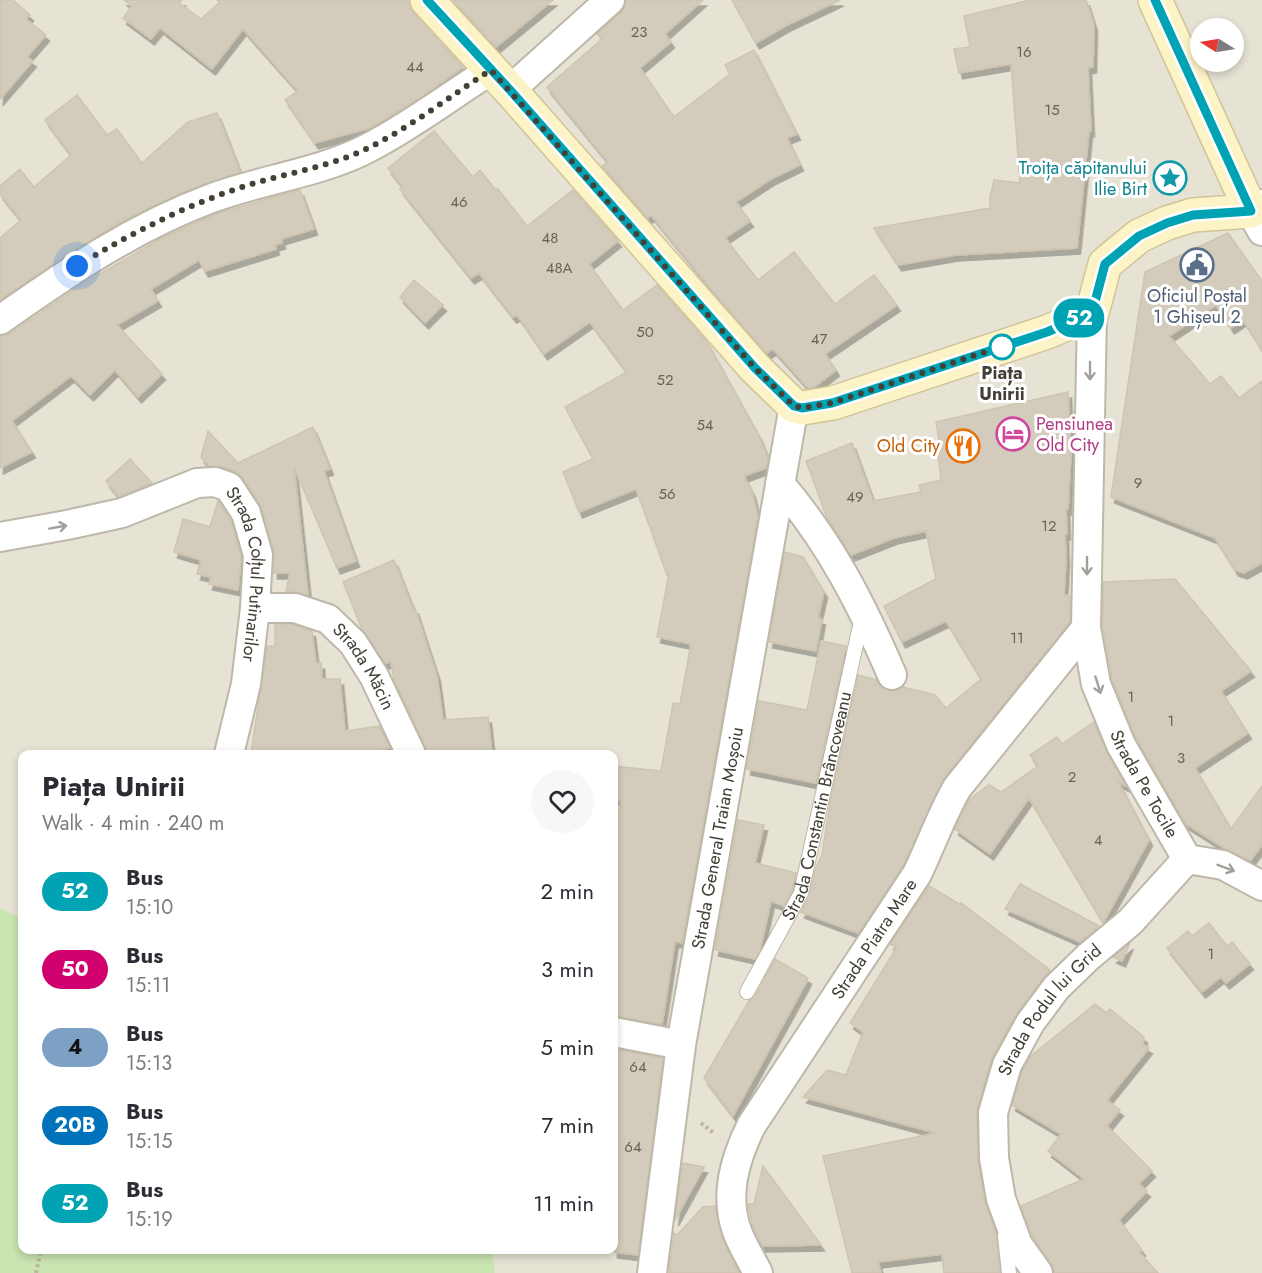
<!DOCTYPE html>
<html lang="en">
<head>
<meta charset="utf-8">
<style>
  body { margin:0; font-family:Jost,sans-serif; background:#f7f7f7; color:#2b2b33; height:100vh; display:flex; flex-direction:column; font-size:22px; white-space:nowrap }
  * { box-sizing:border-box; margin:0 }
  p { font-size:20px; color:#7c7c81 }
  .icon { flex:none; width:33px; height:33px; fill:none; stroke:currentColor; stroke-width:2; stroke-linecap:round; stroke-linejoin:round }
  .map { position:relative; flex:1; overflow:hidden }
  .details { position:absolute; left:18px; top:750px; width:600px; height:504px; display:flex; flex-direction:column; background:#fff; border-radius:12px; box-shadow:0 3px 9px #0003 }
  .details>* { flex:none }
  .badge { padding:0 12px; border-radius:20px; font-size:21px; line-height:39px }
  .needle { width:39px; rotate:281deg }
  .buttons { position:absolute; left:1190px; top:18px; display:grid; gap:12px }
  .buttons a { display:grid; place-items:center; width:54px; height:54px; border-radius:50%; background:#fff; box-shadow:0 3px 9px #0003; font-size:30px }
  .you { position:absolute; width:30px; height:30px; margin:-15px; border:4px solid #fff; border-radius:50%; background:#1a73e8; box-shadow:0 0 0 9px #1a73e833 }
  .map>.badge { position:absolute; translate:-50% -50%; box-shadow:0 0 0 3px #fff }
  .round { display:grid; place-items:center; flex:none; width:63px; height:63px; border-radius:32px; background:#f7f7f7 }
  .headline { display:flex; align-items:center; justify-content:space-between; height:102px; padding:0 24px }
  h1 { font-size:28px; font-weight:700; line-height:45px }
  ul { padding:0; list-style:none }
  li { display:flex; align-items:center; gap:18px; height:78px; padding:0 24px }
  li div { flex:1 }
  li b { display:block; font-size:22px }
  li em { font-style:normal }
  li .badge { min-width:66px; font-weight:700; text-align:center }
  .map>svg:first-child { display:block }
</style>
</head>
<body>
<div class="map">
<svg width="1262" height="1273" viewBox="0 0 1262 1273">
  <defs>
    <filter id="shadow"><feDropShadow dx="3.5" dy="6" stdDeviation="0" flood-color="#0004"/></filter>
  </defs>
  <rect width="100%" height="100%" fill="#f2efe6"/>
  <path fill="#e6e2d4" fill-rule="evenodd" d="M0 0H1262V1273H495L492 1250H614V754H22V918L0 908ZM1200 28H1233V62H1200Z"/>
  <path fill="#c9e5b0" d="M0 908 22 918V1250H492L495 1273H0Z"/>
  <g fill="#d3ccbc" stroke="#cec4b0" stroke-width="1.5" filter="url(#shadow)">
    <path d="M0 0H13L30 15 26 19 46 35 27 57 33 61 0 99Z"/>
    <path d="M124 0H182L179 3 201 19 220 2 217 0H409L413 13 463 67 420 98 370 128 315 143 285 100 298 91 243 29 212 69 160 28 151 39 123 18 132 6Z"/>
    <path d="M453 0H553L496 47Z"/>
    <path d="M626 0H703L665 34 671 42 640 68 674 117 730 74 725 65 754 50 797 134 787 138 800 165 771 179 736 202 750 221 725 238 758 280 794 252 835 304 874 275 897 305 825 354 836 370 814 387 808 388 773 349 767 353 726 307 651 215 648 218 602 166 608 162 547 87 602 39 597 34 621 12 625 6Z"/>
    <path d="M732 0H840L787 25 756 43Z"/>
    <path d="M1030 0H1086L1094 25 1093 67 1088 68 1091 131H1089L1077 248 955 255 898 265 874 228 990 208V197L994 180 1020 183 1011 64 959 73 954 49 970 47 964 16Z"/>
    <path d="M77 95 107 135 117 129 142 163 188 122 217 113 240 172 177 195 121 222 68 254 0 300V238L21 220 0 194V186L20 169 34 187 71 155 45 120Z"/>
    <path d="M434 131 473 177 480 170 496 190 498 189 527 226 573 190 618 241 589 264 623 310 657 285 707 342 759 436 768 459 766 468 744 476 752 492 758 517 682 943 675 941 662 1024 614 1016V838L621 800 614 799V766L661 771 673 703 680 704 691 644 657 637 669 574 667 575 636 489 579 512 563 472 593 459 565 407 627 372 590 322 544 354 517 315 513 317 479 273 471 278 400 189 403 187 388 168Z"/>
    <path d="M300 190 314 229 281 239 282 243 275 245 276 249 205 271 199 260 151 289 158 301 117 325 162 374 138 397 115 370 90 395 71 376 12 421 32 452 0 468V336L9 334 86 282 162 238 218 213Z"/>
    <path d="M1228 233 1262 281V350L1243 320 1231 328 1216 305 1169 336 1210 384 1221 376 1239 398 1262 381V563L1244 573 1235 570 1215 538 1111 497 1145 272Z"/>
    <path d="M414 280 443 305 425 323 400 297Z"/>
    <path d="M1068 392 1071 452 1068 509 1066 508 1067 534H1065L1066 560 1064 595 1070 596V622L944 778 903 866 858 933 801 912 810 895 815 870 822 855 830 803 858 675 876 680 882 688 890 691 898 690 903 687 935 695 946 708 981 679 946 621 902 642 884 606 936 579 926 531 894 538 851 555 827 518 806 461 852 443 873 501 921 492 919 485 941 480 937 447 940 446 936 422Z"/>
    <path d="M313 427 330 469 324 471 356 561 337 568 294 467 308 595 286 591 290 573H274V551L262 508 243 478 235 471 221 466H209L201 457 208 431 238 463Z"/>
    <path d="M130 459 152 483 119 497 106 481Z"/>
    <path d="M218 501 231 520 241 557 238 590 209 584 211 577 197 574 201 560 174 552 183 519 210 527Z"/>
    <path d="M785 552 803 557 824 592 818 618 822 619 816 651 769 642Z"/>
    <path d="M394 560 413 609 415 608 437 676 443 720 488 717 492 754H427L426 747 394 680 391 662 385 663 362 629 343 582Z"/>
    <path d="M1175 579 1251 671 1221 691 1248 733 1195 768 1231 829 1262 786V845L1250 861 1224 848 1186 824 1136 738 1112 679 1103 627V582Z"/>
    <path d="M275 624H292L312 631 316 663H321L322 679H340L345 731 379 726 390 748 360 754H251L267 646H275Z"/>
    <path d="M821 641 846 646 816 783 747 769 759 701 807 710Z"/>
    <path d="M1094 722 1107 753 1126 786 1118 781 1149 840 1103 923 1029 798 990 854 955 829 970 799 989 785 1001 792 1038 766 1030 755 1057 737 1062 744Z"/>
    <path d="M738 820 764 825 755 863 796 873 792 890 784 906 771 901 760 950 755 959 715 950Z"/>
    <path d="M1020 884 1099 926 1080 942 1005 909Z"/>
    <path d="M929 886 961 905V903L1050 970 1017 1013 992 1057 977 1109 978 1161 985 1202 996 1234 1000 1273H944L942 1254 878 1262 881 1273H852L823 1156 936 1133 803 1097 827 1070 846 1075 863 1032 850 1023 897 947 890 944Z"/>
    <path d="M1209 923 1227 946 1232 942 1250 964 1226 983 1221 977 1202 992 1167 948 1188 931 1192 936Z"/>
    <path d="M1130 943 1122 961 1113 957Z"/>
    <path d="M775 959 808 978 807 981 733 1116 704 1078 749 1001 755 996Z"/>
    <path d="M1095 1004 1107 1013 1110 1009 1144 1037 1143 1044 1149 1048 1107 1100 1120 1110 1107 1126 1152 1171 1139 1184 1147 1191 1119 1220 1142 1250 1139 1252 1158 1273H1054L1051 1263 1033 1237 1021 1206 1084 1179 1048 1151 1061 1134 1012 1105 1022 1071 1031 1056Z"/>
    <path d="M614 1049 663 1058 638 1255 614 1252Z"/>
    <path d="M683 1163 704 1167 675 1220Z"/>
    <path d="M763 1166 821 1245 762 1246 753 1226 748 1204H754Z"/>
    <path d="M715 1206 722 1237 739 1273H669L674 1233 677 1235 703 1207Z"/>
  </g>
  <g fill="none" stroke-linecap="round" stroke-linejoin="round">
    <g stroke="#bdb8a9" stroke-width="16">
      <g id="lane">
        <path id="s1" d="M747 992 801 893 862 617"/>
        <path d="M1005 1236 1009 1273"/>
      </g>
    </g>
    <g stroke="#bdb8a9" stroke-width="32">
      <g id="street">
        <path d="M510 90 610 0"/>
        <path d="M1262 204 1251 211 1262 231"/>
        <path id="s2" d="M1092 313 1086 628 1096 684 1121 745 1187 859"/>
        <path d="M0 320C70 271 132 228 212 198 263 179 320 173 368 148 411 126 450 96 491 70"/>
        <path d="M780 484C830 542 862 605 892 675"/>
        <path id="s3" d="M0 537 67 525 122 513 197 483 215 482 229 487 246 513 258 555 255 608 246 684 229 754"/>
        <path id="s4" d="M255 608H295L328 619 353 643 374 676 411 754"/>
        <path d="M1187 859 1223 865 1262 886"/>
        <path d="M614 1032 681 1045"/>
        <path id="s5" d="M652 1273 681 1045 794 406"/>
        <path id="s6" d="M758 1273C751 1259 742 1245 737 1231 724 1195 735 1159 751 1126L917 874C931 845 941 816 957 788L1086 628"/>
        <path id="s7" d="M1038 1273 1018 1245 1001 1199 994 1158 993 1113 1007 1065 1030 1023 1056 988 1088 957 1130 922 1187 859"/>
      </g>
    </g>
    <g stroke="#d0c598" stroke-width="36">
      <path id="secondary" d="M427 0 510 90 755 368 794 406 802 408 833 403 1047 332 1092 313 1105 264 1139 236 1167 223 1193 215 1251 211 1155 0"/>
    </g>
    <g stroke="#beb59b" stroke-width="4" stroke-dasharray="3 3" stroke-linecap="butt">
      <path d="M701 1123 714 1133"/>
      <path d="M36 1273 41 1250"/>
    </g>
    <use href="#lane" stroke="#fff" stroke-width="14"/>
    <use href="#street" stroke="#fff" stroke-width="28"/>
    <use href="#secondary" stroke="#fcf3c6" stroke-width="33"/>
  </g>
  <defs><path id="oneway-shaft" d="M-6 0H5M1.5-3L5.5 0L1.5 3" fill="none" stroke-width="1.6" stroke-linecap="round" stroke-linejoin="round" transform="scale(1.5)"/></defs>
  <g stroke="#a2a09a">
    <use href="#oneway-shaft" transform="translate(1090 371) rotate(90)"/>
    <use href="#oneway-shaft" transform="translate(58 527) rotate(-10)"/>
    <use href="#oneway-shaft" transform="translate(1087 566) rotate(90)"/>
    <use href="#oneway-shaft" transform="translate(1098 685) rotate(73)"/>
    <use href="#oneway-shaft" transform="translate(1226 868) rotate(21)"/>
  </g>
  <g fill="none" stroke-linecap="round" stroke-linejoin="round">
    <g stroke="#fff" stroke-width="14">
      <path id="line" d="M427 0 510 90 755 368 794 406 802 408 832 403 1047 332 1092 313 1105 264 1139 236 1167 223 1193 215 1251 211 1155 0"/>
    </g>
    <use href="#line" stroke="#00a3b4" stroke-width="9"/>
    <path stroke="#444036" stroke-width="6" stroke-dasharray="0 10.8" d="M77 266C133 232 192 202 255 183 293 172 332 166 368 148 411 127 450 96 491 70L755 368 794 406 802 408 832 403 1009 344 1002 347"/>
  </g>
  <defs>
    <g id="sight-ring" transform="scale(1.725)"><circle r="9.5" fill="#fff" stroke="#0f9aa8" stroke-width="1.5"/><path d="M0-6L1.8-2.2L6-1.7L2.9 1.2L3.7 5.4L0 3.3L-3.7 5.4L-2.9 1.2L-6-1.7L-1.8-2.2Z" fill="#0f9aa8"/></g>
    <g id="civic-ring" transform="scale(1.725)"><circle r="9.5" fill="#fff" stroke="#5c6f8a" stroke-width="1.5"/><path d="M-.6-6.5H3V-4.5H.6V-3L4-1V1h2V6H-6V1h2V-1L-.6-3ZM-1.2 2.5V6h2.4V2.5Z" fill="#5c6f8a"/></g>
    <g id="hotel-ring" transform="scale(1.725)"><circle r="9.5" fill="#fff" stroke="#d1479c" stroke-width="1.5"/><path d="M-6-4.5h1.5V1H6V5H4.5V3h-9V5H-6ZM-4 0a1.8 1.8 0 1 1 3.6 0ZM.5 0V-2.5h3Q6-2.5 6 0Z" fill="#d1479c"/></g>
    <g id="restaurant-ring" transform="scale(1.725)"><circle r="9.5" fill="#fff" stroke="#e8710a" stroke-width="1.5"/><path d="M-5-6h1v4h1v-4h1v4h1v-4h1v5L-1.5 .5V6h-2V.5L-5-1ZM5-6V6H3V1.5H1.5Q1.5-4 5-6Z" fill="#e8710a"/></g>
  </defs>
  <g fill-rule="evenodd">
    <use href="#sight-ring" x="1170" y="178"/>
    <use href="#civic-ring" x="1197" y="265"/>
    <use href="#hotel-ring" x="1013" y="434"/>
    <use href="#restaurant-ring" x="963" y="446"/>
  </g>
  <circle fill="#fff" stroke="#00a3b4" stroke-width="3" cx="1002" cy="347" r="12"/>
  <g text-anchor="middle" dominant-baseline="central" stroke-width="6" stroke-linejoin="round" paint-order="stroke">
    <g font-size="15" fill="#686358">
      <text x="639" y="32">23</text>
      <text x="1024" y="52">16</text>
      <text x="415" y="67">44</text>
      <text x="1052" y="110">15</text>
      <text x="459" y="202">46</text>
      <text x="550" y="238">48</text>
      <text x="559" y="268">48A</text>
      <text x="645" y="332">50</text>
      <text x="819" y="339">47</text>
      <text x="665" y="380">52</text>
      <text x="705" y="425">54</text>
      <text x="1138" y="483">9</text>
      <text x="667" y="494">56</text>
      <text x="855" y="497">49</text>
      <text x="1049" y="526">12</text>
      <text x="1017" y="638">11</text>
      <text x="1131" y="697">1</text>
      <text x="1171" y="721">1</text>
      <text x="1181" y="758">3</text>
      <text x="1072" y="777">2</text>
      <text x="1098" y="840">4</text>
      <text x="1211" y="954">1</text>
      <text x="638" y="1067">64</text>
      <text x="633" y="1147">64</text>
    </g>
    <g font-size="18" fill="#0d838f" stroke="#fff" text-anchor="end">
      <text x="1147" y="168">Troița căpitanului<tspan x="1147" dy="21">Ilie Birt</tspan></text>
    </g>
    <g font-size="18" fill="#4e5e75" stroke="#fff">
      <text x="1197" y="296">Oficiul Poștal<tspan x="1197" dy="21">1 Ghișeul 2</tspan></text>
    </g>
    <g font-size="18" font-weight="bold" fill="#444036" stroke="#fff">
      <text x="1002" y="373">Piața<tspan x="1002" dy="21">Unirii</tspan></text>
    </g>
    <g font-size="18" fill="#b23c85" stroke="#fff" text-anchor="start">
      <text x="1036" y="424">Pensiunea<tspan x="1036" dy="21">Old City</tspan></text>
    </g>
    <g font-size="18" fill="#c56008" stroke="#fff" text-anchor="end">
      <text x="940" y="446">Old City</text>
    </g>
    <g font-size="18" fill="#444036" stroke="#fff">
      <text stroke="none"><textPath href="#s3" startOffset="330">Strada Colțul Putinarilor</textPath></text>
      <text stroke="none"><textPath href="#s4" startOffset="135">Strada Măcin</textPath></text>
      <text stroke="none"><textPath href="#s2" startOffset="483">Strada Pe Tocile</textPath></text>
      <text stroke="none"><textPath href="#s1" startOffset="201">Strada Constantin Brâncoveanu</textPath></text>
      <text stroke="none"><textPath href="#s5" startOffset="440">Strada General Traian Moșoiu</textPath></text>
      <text stroke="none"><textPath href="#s6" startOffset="380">Strada Piatra Mare</textPath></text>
      <text stroke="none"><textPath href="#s7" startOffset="290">Strada Podul lui Grid</textPath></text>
    </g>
  </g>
</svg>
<div class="buttons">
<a><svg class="needle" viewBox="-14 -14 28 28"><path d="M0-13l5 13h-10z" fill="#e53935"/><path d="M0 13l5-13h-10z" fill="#7c7c81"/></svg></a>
</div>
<div class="you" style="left:77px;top:266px"></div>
<b class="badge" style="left:1079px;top:318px;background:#00a3b4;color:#fff">52</b>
<section class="details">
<div class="headline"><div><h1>Piața Unirii</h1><p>Walk · 4 min · 240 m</p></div><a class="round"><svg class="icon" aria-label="heart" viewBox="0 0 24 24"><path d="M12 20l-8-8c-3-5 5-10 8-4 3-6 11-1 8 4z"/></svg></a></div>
<ul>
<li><span class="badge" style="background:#00a3b4;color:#fff">52</span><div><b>Bus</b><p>15:10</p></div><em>2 min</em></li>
<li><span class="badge" style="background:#d0006e;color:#fff">50</span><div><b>Bus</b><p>15:11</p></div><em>3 min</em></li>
<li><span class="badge" style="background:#7da1c5;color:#111">4</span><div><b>Bus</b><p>15:13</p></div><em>5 min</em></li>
<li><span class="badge" style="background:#0072bc;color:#fff">20B</span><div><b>Bus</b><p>15:15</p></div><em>7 min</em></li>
<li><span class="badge" style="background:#00a3b4;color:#fff">52</span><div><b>Bus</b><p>15:19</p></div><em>11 min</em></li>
</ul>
</section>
</div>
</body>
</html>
